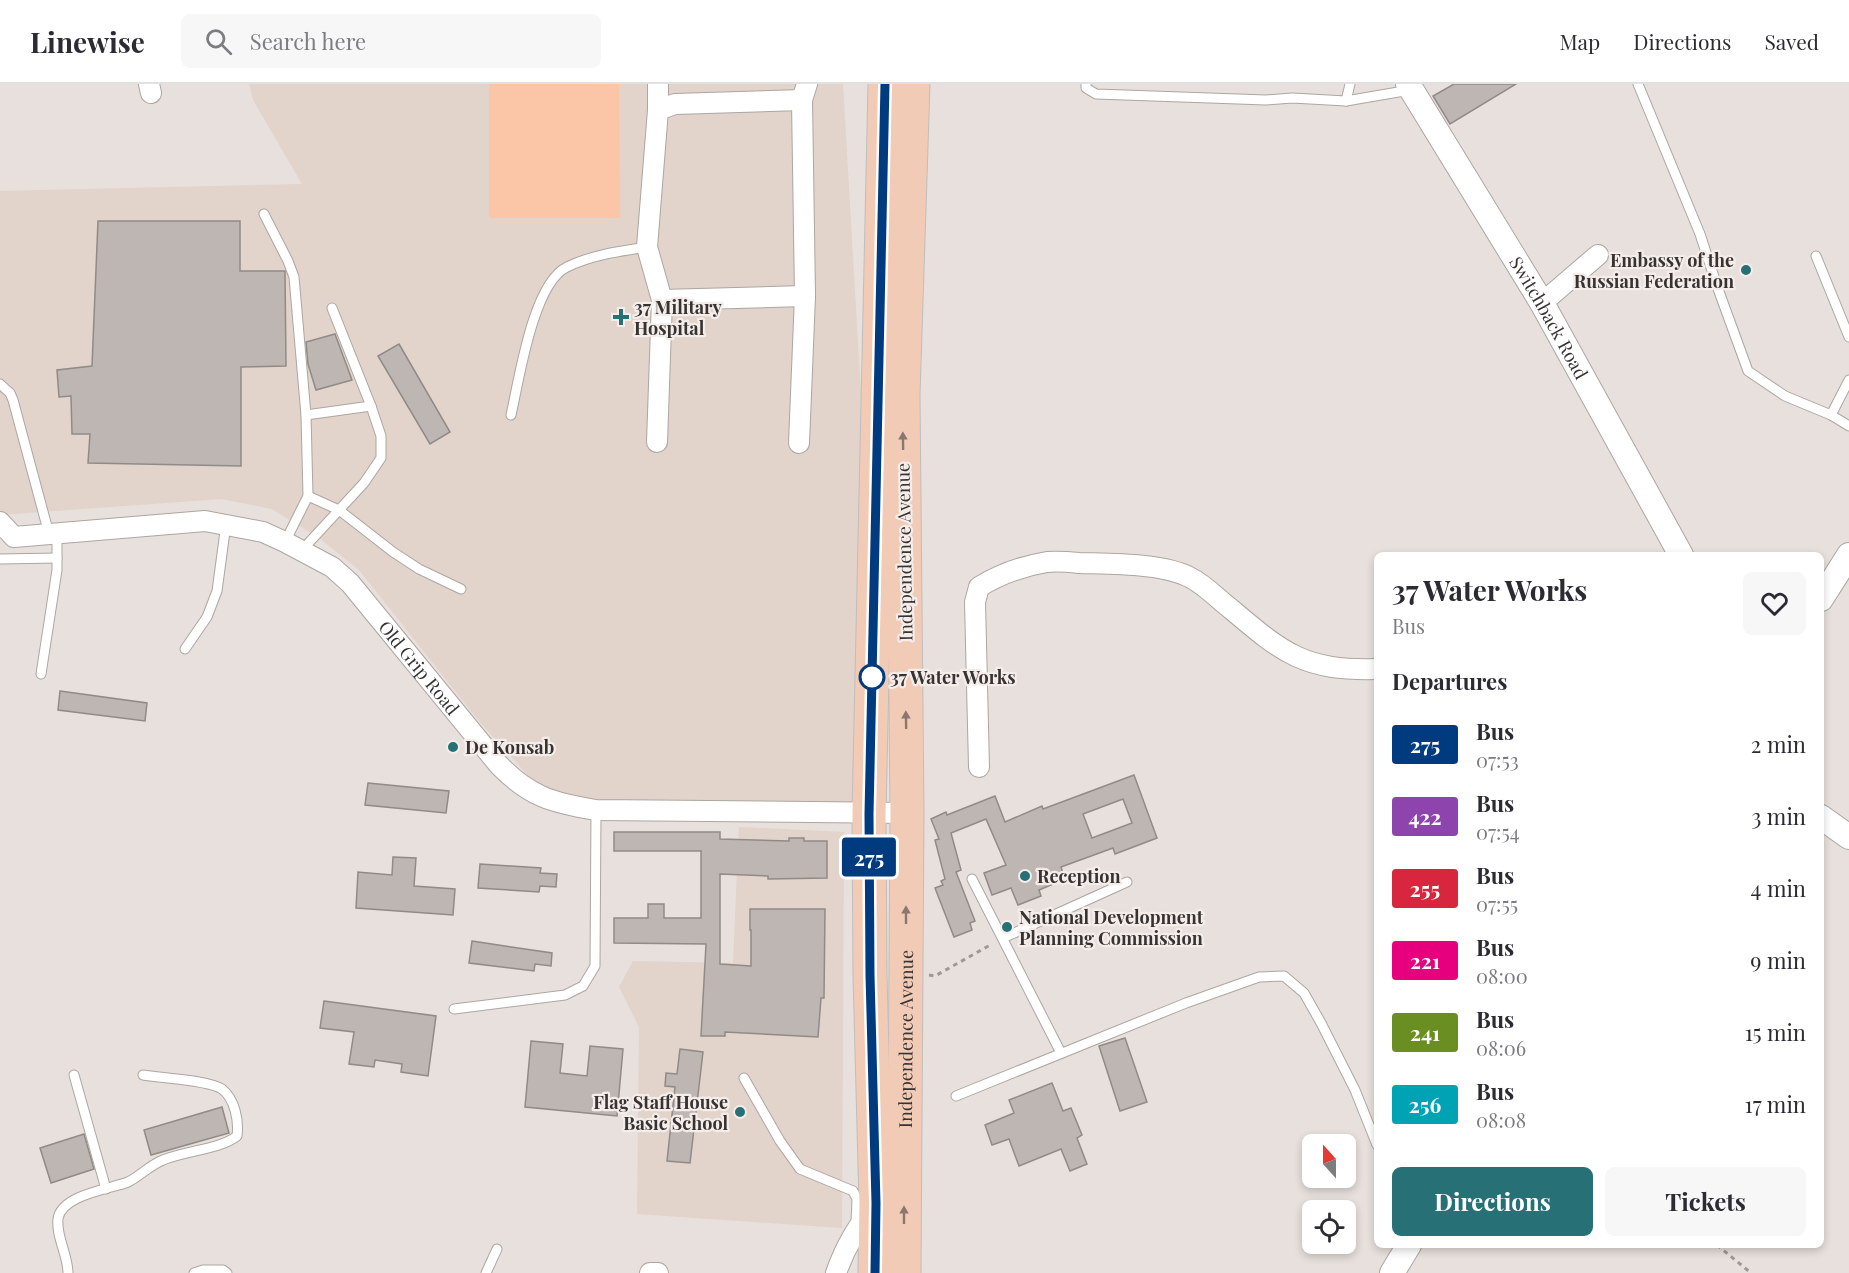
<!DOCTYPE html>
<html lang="en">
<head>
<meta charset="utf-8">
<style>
  body { margin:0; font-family:"Playfair Display",serif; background:#f7f7f7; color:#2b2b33; height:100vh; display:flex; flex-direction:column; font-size:22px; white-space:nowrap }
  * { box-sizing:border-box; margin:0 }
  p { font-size:20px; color:#7c7c81 }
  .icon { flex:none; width:33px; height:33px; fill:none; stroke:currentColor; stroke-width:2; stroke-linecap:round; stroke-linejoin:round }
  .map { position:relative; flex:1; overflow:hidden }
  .panel { position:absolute; left:1374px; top:468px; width:450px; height:696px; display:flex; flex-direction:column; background:#fff; border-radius:9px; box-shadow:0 3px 9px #0003 }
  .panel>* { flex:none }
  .badge { padding:0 12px; border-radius:4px; font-size:21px; line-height:39px }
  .needle { width:39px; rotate:339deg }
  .fabs { position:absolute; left:1302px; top:1050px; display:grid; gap:12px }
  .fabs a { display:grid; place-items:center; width:54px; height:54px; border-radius:9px; background:#fff; box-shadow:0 3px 9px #0003; font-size:30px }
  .map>.badge { position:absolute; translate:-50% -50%; box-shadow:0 0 0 3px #fff }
  h2 { padding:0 18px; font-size:22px; line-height:54px }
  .round { display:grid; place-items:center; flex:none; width:63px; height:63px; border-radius:9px; background:#f7f7f7 }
  .head { display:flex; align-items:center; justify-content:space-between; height:102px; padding:0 18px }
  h1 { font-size:28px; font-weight:700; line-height:45px }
  .action { display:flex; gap:12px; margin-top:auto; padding:12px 18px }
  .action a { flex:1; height:69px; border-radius:9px; background:#277176; color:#fff; font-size:24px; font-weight:700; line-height:69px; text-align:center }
  .action a+a { background:#f7f7f7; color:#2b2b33 }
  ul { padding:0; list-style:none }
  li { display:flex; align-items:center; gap:18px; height:72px; padding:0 18px }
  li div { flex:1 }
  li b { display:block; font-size:22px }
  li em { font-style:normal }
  li .badge { min-width:66px; font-weight:700; text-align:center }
  header { display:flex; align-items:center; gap:36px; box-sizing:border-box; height:84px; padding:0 30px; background:#fff; border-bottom:2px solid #e1e1e2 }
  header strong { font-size:28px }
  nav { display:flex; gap:33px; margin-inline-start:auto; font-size:21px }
  .search { width:420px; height:54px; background:#f7f7f7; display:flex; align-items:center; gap:15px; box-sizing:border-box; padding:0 21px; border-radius:9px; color:#7c7c81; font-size:22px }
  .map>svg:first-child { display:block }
</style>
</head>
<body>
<header>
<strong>Linewise</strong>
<div class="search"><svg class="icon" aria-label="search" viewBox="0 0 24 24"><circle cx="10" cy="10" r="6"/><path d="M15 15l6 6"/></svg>Search here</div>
<nav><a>Map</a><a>Directions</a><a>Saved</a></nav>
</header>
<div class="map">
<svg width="1849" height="1189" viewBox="0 0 1849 1189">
  <rect width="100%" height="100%" fill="#e7e0dc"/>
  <g fill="#e2d3cb">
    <path d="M249 0H843L866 397 853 725 593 721 542 707 478 636 359 486 319 454 272 425 221 415 0 431V107L302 100 253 16Z"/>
    <path d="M739 743 844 748 842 1144 637 1130 639 943 619 903 633 877 733 879Z"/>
  </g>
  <path fill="#fbc6a8" d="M489 0H619L620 134H489Z"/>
  <g fill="#bdb6b2" stroke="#918b87" stroke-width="1.5" fill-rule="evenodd">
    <path d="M1454 0H1516L1450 40 1433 12Z"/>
    <path d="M98 137H240V187H285L286 282 241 283V382L88 379 90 350H72L71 312 59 313 57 286 92 282Z"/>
    <path d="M335 250 352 296 316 306 308 280 306 258Z"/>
    <path d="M399 260 450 348 430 360 378 272Z"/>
    <path d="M60 607 147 619 145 637 58 626Z"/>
    <path d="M1134 691 1157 754 1115 770 1113 764 1061 783 1065 795 1039 806 1041 812 1018 821 1011 804 992 811 984 789 1006 781 986 735 951 749 961 786 956 788 975 837 970 839 972 846 954 853 935 804 943 801 941 797 945 795 935 756 939 755 931 735 946 728 947 731 995 712 1005 738 1042 722 1043 725ZM1123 715 1132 739 1092 754 1083 730Z"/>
    <path d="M368 699 449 707 446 729 365 721Z"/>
    <path d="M614 748H720V755L789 757V754H804V757H827V794L768 795V792L720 790V880L751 882V846H750V825H825L824 914H821L818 953 725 948V952H701L706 860 614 859V834H648V820H664V834H701V767H614Z"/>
    <path d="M393 773 416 774 414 802 455 805 453 831 356 824 358 788 392 791Z"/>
    <path d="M480 780 541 784 540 789 557 790 556 803 540 802 539 808 478 804Z"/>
    <path d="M472 857 552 869 551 882 535 880 534 887 469 879Z"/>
    <path d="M324 917 436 932 428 992 401 988 402 980 375 976 374 983 349 980 354 948 320 944Z"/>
    <path d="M1125 954 1147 1018 1120 1027 1099 962Z"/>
    <path d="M531 957 563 960 560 989 587 992 590 962 623 965 617 1032 525 1023Z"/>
    <path d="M680 965 703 968 690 1079 667 1077 675 1003 665 1002 666 989 677 990Z"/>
    <path d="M1052 999 1063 1027 1071 1024 1082 1051 1077 1054 1087 1080 1070 1087 1061 1065 1019 1082 1009 1055 992 1061 985 1041 1014 1029 1009 1016Z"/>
    <path d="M222 1023 229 1049 151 1071 144 1046Z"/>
    <path d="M84 1050 94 1085 51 1099 40 1064Z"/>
  </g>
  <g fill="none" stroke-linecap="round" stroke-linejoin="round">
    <g stroke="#ada6a2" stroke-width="11">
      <g id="service">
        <path d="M1086 0V4L1096 10 1266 16 1292 14 1346 17 1410 6"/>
        <path d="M1638 0 1700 150 1717 202 1748 287 1785 312 1831 331 1849 342"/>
        <path d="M1346 17 1350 0"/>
        <path d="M264 130 288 177 294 193 306 331 308 412 285 458"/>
        <path d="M1816 172 1849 253"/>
        <path d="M0 300 10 309 13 316 49 450"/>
        <path d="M306 331 371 322 332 224"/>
        <path d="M511 331C519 296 533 199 567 183 591 171 621 167 647 163"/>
        <path d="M1831 331 1849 296"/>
        <path d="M308 412 339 426 393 468 419 485 461 505"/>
        <path d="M302 466 364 399 381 374V352L371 322"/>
        <path d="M0 475 57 474"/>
        <path d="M185 565 207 533 217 507 226 440"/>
        <path d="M41 590 57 486V450"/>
        <path d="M972 795 1061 969"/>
        <path d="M1003 854 1127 798"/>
        <path d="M454 925 565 911 583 902 595 882 596 726"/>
        <path d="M74 991 106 1105"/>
        <path d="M744 994 780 1057 800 1085 853 1107 857 1115 856 1139"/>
        <path d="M956 1012 1186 919 1259 893 1284 892 1304 909 1321 939 1355 1006 1377 1061"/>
        <path d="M68 1189C68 1171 56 1153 58 1135 61 1111 110 1105 128 1098 140 1092 150 1081 163 1076 184 1067 221 1065 237 1052 239 1037 235 1015 222 1005 209 996 161 994 143 991"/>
        <path d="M194 1189 203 1186H223L227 1189"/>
        <path d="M486 1189 497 1165"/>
      </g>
    </g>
    <g stroke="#ada6a2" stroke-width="22">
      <g id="minor">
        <path d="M149 0 151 9"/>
        <path d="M658 26V0"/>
        <path d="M662 216 805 212"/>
        <path d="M1542 219 1598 171"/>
        <path d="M657 358 662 216 647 163 658 26 675 20 802 16"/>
        <path d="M799 359 805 212 802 16 807 0"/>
        <path id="s1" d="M0 438 14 453 205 437 263 448 285 458 332 483 350 499 499 681C530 713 553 719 596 726L907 729"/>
        <path d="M979 683 975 518 979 503C1000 490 1023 482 1047 478 1057 477 1069 478 1079 479 1110 480 1164 479 1191 494 1205 501 1218 515 1231 525 1284 570 1305 587 1377 585"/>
        <path d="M650 1189H658"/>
        <path d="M836 1189C846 1161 858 1142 876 1119"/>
      </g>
    </g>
    <g stroke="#ada6a2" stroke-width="26">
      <g id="tertiary">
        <path id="s2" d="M1408 0 1542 219 1681 471"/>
        <path d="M1821 515 1849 471"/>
        <path d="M1821 733 1849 753"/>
        <path d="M1392 1189 1409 1161"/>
      </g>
    </g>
    <g stroke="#bfbebd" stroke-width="35">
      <g id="trunk">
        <path d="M875 1189 876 1119 870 891 869 730 885 0"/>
        <path id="s3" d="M904 1189 907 729 903 311 913 0"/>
      </g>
    </g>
    <g stroke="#9f9996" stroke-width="3" stroke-dasharray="4.5 4.5" stroke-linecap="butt">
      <path d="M929 891 935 892 992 860"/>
      <path d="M1717 1161 1751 1189"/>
    </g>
    <use href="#service" stroke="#fff" stroke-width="9"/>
    <use href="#minor" stroke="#fff" stroke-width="20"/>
    <use href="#tertiary" stroke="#fff" stroke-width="24"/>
    <use href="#trunk" stroke="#f2cbb6" stroke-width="33"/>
  </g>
  <defs><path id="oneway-solid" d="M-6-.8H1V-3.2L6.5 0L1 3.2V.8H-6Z" transform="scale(1.5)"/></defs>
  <g fill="#8b776d">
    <use href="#oneway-solid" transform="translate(903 357) rotate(-91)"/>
    <use href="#oneway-solid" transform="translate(906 636) rotate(-91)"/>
    <use href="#oneway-solid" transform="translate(906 831) rotate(-90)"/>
    <use href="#oneway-solid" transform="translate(904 1131) rotate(-90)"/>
  </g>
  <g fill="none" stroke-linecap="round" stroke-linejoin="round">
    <g stroke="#fff" stroke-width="14">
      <path id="line" d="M875 1189 876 1119 870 891 869 730 885 0"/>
    </g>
    <use href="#line" stroke="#003b80" stroke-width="9"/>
  </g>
  <g fill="#277176" stroke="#f5edea" stroke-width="2">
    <circle cx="1746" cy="186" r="6"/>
    <path d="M618 224h6v6h6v6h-6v6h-6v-6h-6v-6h6z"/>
    <circle cx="453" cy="663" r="6"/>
    <circle cx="1025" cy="792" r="6"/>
    <circle cx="1007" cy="843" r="6"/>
    <circle cx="740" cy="1028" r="6"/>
  </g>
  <circle fill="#fff" stroke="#003b80" stroke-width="3" cx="872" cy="593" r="12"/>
  <g text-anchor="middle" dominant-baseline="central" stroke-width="4.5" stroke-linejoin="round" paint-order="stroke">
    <g font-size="18" font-weight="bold" fill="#363332" stroke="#f5edea" text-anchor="start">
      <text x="1734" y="176" text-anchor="end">Embassy of the<tspan x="1734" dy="21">Russian Federation</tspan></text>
      <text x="634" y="223">37 Military<tspan x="634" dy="21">Hospital</tspan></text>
      <text x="465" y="663">De Konsab</text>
      <text x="1037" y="792">Reception</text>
      <text x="1019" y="833">National Development<tspan x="1019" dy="21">Planning Commission</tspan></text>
      <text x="728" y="1018" text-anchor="end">Flag Staff House<tspan x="728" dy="21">Basic School</tspan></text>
    </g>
    <g font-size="18" fill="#363332" stroke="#f5edea">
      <text stroke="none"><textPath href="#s2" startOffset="273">Switchback Road</textPath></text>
      <text transform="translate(904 468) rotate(-91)">Independence Avenue</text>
      <text stroke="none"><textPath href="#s1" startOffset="482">Old Grip Road</textPath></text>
      <text stroke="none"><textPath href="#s3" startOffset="234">Independence Avenue</textPath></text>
    </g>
    <g font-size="18" font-weight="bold" fill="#363332" stroke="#f5edea" text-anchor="start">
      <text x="890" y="593">37 Water Works</text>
    </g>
  </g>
</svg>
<div class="fabs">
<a><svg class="needle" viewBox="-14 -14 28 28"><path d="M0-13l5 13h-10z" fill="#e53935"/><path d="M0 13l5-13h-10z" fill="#7c7c81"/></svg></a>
<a><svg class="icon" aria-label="locate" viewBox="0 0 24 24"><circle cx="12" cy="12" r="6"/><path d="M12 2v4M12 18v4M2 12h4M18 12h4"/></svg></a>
</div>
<b class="badge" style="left:869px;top:773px;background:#003b80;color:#fff">275</b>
<section class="panel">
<div class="head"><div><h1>37 Water Works</h1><p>Bus</p></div><a class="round"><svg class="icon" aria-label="heart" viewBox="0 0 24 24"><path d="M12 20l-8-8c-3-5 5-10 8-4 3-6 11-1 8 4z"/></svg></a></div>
<h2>Departures</h2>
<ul>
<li><span class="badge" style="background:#003b80;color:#fff">275</span><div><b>Bus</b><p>07:53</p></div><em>2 min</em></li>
<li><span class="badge" style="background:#8e44ad;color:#fff">422</span><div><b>Bus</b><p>07:54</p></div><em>3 min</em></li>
<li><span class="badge" style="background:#d7263d;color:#fff">255</span><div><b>Bus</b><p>07:55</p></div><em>4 min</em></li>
<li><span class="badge" style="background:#e6007e;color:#fff">221</span><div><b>Bus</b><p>08:00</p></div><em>9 min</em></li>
<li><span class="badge" style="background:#6b8e23;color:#fff">241</span><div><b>Bus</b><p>08:06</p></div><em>15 min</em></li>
<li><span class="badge" style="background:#00a3b4;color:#fff">256</span><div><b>Bus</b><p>08:08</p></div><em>17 min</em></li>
</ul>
<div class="action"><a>Directions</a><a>Tickets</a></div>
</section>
</div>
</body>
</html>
